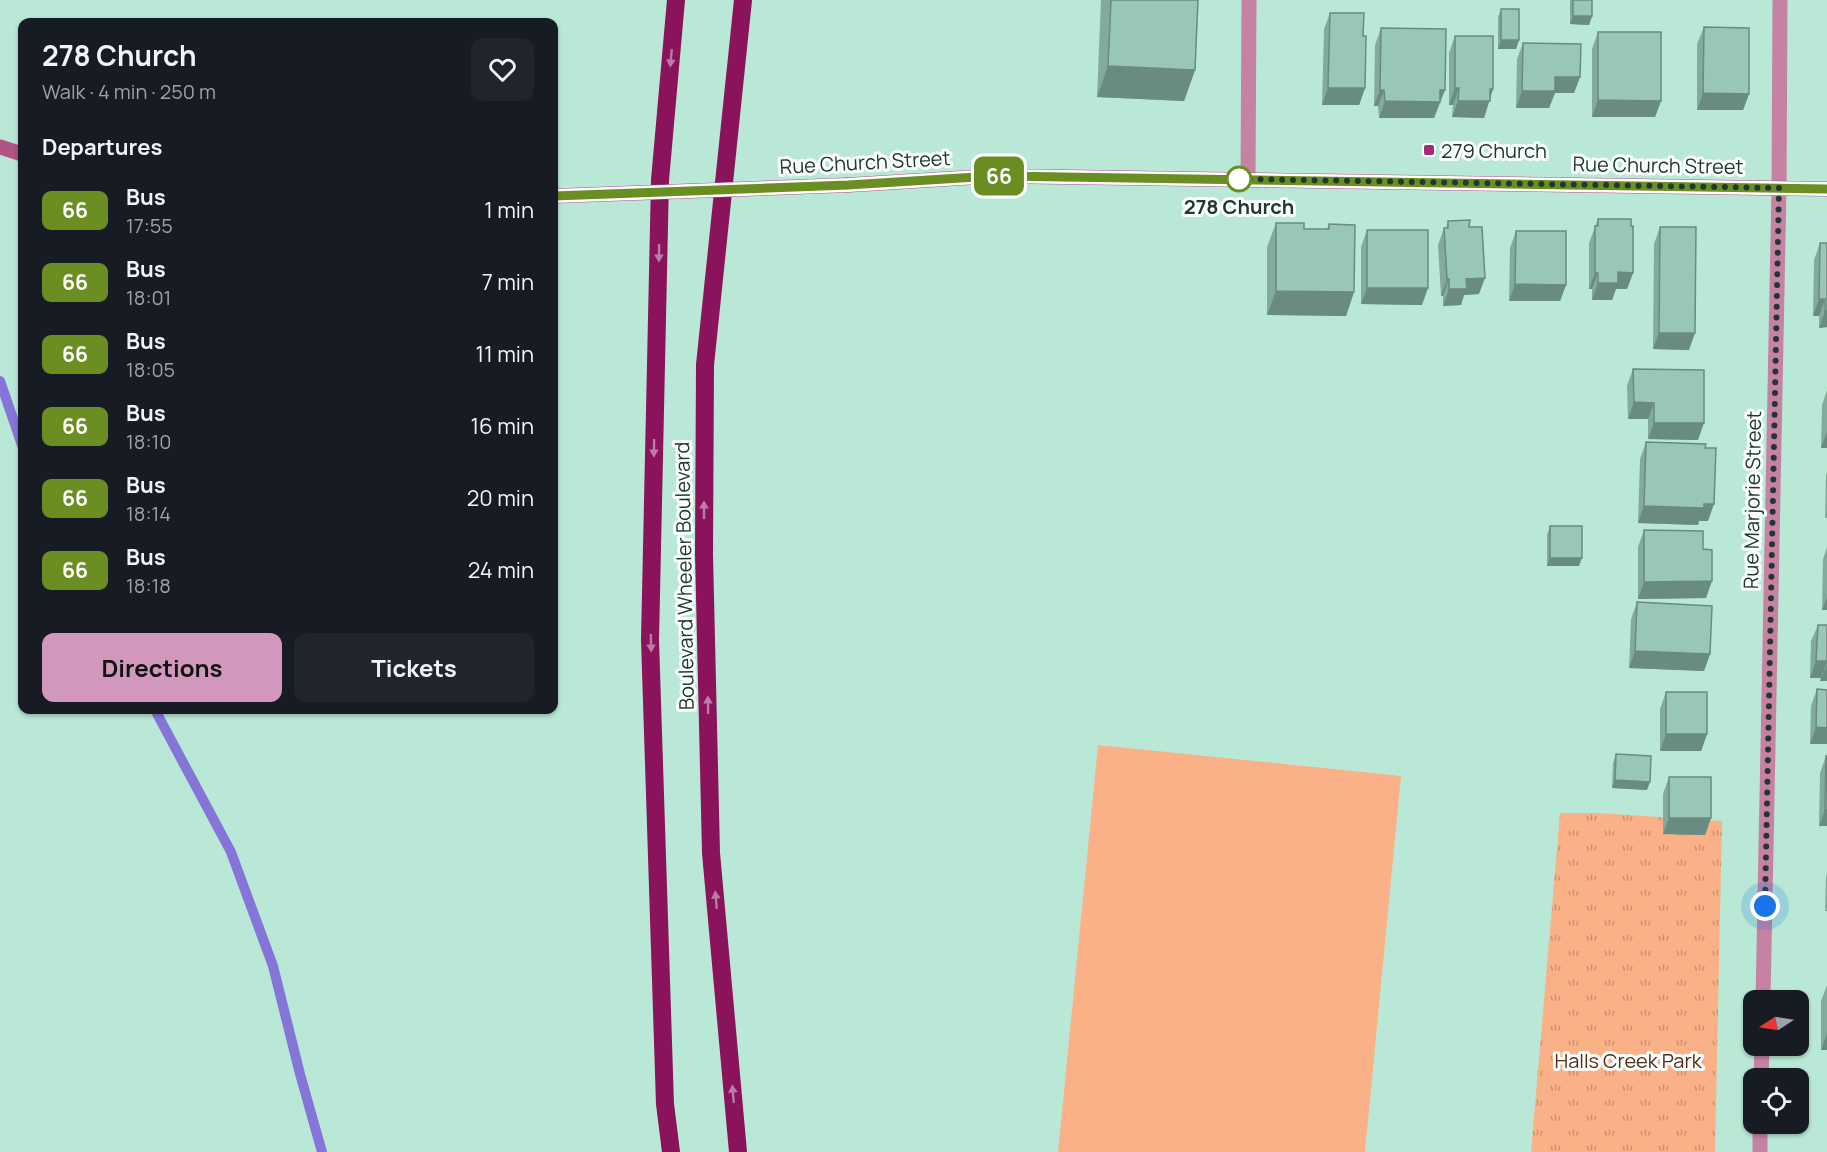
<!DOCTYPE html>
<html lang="en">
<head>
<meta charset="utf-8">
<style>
  body { margin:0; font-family:Manrope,sans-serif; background:#20242c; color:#f1f3f6; height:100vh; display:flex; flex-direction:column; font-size:22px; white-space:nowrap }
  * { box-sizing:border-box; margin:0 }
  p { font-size:20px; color:#9ea1a6 }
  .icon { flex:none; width:33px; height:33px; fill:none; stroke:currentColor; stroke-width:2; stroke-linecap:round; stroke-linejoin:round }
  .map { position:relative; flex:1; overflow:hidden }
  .sheet { position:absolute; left:18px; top:18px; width:540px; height:696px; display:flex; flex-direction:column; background:#171b24; border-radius:12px; box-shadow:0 2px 4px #0004 }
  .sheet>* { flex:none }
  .badge { padding:0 12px; border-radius:9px; font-size:21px; line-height:39px }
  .needle { width:39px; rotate:258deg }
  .tools { position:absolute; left:1743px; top:990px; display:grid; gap:12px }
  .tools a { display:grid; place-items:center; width:66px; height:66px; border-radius:12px; background:#171b24; box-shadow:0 2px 4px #0004; font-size:30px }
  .you { position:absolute; width:30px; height:30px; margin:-15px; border:4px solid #fff; border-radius:50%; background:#1a73e8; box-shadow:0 0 0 9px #1a73e833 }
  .map>.badge { position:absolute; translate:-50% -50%; box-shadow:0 0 0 3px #fff }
  h2 { padding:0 24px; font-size:22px; line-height:54px }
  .round { display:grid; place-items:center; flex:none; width:63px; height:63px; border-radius:12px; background:#20242c }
  .head { display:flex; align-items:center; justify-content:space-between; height:102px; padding:0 24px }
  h1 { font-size:28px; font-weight:700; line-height:45px }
  .button { display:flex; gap:12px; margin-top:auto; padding:12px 24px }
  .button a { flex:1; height:69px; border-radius:12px; background:#d197bc; color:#111; font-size:24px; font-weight:700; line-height:69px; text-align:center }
  .button a+a { background:#20242c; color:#f1f3f6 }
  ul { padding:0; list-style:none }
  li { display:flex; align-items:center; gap:18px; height:72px; padding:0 24px }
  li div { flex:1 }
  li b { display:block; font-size:22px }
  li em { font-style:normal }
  li .badge { min-width:66px; font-weight:700; text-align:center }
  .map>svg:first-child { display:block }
</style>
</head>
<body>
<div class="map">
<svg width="1827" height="1152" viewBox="0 0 1827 1152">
  <defs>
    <pattern id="park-tufts" width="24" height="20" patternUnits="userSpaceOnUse" patternTransform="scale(1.5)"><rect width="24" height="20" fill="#fbb188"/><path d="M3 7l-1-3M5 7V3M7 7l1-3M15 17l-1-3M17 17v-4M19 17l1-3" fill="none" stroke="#cb9170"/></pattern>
  </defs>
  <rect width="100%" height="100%" fill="#b9e9d6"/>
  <path fill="#fbb188" d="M1098 745 1401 776 1365 1152H1058Z"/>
  <path fill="url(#park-tufts)" d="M1560 813H1596L1722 821 1715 1152H1531Z"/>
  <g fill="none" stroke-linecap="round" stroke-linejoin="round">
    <g stroke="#8675d8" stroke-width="10">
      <path d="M0 381 22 445"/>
      <path d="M155 710 231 852 273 966 300 1074 322 1152"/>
    </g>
    <g stroke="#c582a2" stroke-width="15">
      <path d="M1248 179 1249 0"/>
      <path d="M1763 1000 1779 188 1780 0"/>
      <path d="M1761 1078 1762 1046"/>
      <path d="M1760 1152V1124"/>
    </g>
    <g stroke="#b35285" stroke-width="15">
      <path d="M0 147 22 154"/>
      <path d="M848 185 993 176 1827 189"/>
    </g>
    <g stroke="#8a135c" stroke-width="18">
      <path d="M671 1152 665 1104 650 640 660 180 676 0"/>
      <path d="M738 1152 711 853 704 554 705 365 743 0"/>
    </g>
    <path stroke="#b35285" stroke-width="15" d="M554 196 848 185"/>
  </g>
  <g fill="#83ab9c">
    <path d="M1101 0H1198L1195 70 1184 101 1097 97Z"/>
    <path d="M1570 0H1592V16L1589 25 1570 24Z"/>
    <path d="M1501 9 1519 40 1516 49H1498V17Z"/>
    <path d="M1330 13 1363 36 1365 88 1359 105H1322L1324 29Z"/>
    <path d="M1704 27 1749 94 1743 110H1697V44Z"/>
    <path d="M1381 28 1439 107H1438L1434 118H1379L1378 106H1374L1375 45Z"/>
    <path d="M1598 32 1661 101 1655 117H1592V49Z"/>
    <path d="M1455 36 1493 89 1484 118 1452 117 1453 105H1449V53Z"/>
    <path d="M1523 43 1580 77 1574 93H1555L1549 108H1516L1517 59Z"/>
    <path d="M1598 219 1633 273 1627 289H1616L1612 300H1592V289H1589V243Z"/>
    <path d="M1448 221 1469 227 1479 294 1464 295 1461 305 1443 306V296H1441L1438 245 1444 228H1446Z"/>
    <path d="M1276 223 1304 229H1327L1329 224 1354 292 1346 316 1267 315V247Z"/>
    <path d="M1660 227 1689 350 1653 349 1654 244Z"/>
    <path d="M1367 230 1422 305 1361 304V247Z"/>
    <path d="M1516 231 1566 285 1560 301H1509L1510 248Z"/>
    <path d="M1820 243 1827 327 1819 328V316H1813L1814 260Z"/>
    <path d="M1633 369 1698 440 1648 439V419H1628L1627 386Z"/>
    <path d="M1827 390V448H1821L1822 405Z"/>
    <path d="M1646 442 1708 521H1699L1698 525 1638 523 1640 459Z"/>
    <path d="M1827 472V518H1825L1826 475Z"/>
    <path d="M1550 526 1579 566H1547V535Z"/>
    <path d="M1644 530 1703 549 1706 598 1638 599V547Z"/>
    <path d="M1827 547V610H1822L1823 559Z"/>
    <path d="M1637 602 1710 654 1704 671 1629 668 1631 619Z"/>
    <path d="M1818 625H1827V681H1820L1821 678H1810L1811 641Z"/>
    <path d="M1817 689 1827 690V744H1810L1811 706Z"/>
    <path d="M1666 692 1707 734 1701 751H1660V709Z"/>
    <path d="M1616 754 1647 790 1612 788 1613 763Z"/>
    <path d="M1826 756 1827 826H1819L1820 773Z"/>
    <path d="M1669 777 1711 818 1705 835 1663 834V794Z"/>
    <path d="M1827 873V911H1825L1826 877Z"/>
    <path d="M1827 985V1050H1821V1001Z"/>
  </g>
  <g fill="#6a8b7f">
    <path d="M1573 16H1592L1589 25 1570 24Z"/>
    <path d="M1501 40H1519L1516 49H1498Z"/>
    <path d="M1108 66 1195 70 1184 101 1097 97Z"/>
    <path d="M1555 77H1580L1574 93H1555L1549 108H1516L1522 91Z"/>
    <path d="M1328 88H1365L1359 105H1322Z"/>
    <path d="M1455 88H1459L1453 105H1449Z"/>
    <path d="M1490 89H1493L1484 118 1452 117 1458 101Z"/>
    <path d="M1380 90H1384L1378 106H1374Z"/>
    <path d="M1440 90H1445L1434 118H1379L1385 101Z"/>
    <path d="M1703 93 1749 94 1743 110H1697Z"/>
    <path d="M1598 100 1661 101 1655 117H1592Z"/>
    <path d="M1618 272 1633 273 1627 289H1616L1612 300H1592L1598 283Z"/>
    <path d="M1595 273H1598L1592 289H1589Z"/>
    <path d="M1485 278 1479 294 1464 295 1461 305 1443 306 1449 289 1466 279Z"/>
    <path d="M1447 279H1449L1443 296H1441Z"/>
    <path d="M1515 284 1566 285 1560 301H1509Z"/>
    <path d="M1367 288H1428L1422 305 1361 304Z"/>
    <path d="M1276 291 1354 292 1346 316 1267 315Z"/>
    <path d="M1819 299H1825L1819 316H1813Z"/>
    <path d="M1825 311H1827V327L1819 328Z"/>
    <path d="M1659 333H1695L1689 350 1653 349Z"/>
    <path d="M1634 402 1654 403 1648 419H1628Z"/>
    <path d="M1654 423H1704L1698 440 1648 439Z"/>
    <path d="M1827 432V448H1821Z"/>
    <path d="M1704 504H1714L1708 521H1699L1698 525 1638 523 1644 506Z"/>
    <path d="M1550 558H1582L1579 566H1547Z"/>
    <path d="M1712 581 1706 598 1638 599 1644 582Z"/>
    <path d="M1827 597V610H1822Z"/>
    <path d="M1635 651 1710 654 1704 671 1629 668Z"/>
    <path d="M1816 661H1827L1821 678H1810Z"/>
    <path d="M1827 664V681H1820Z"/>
    <path d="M1816 727 1827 728V744H1810Z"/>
    <path d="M1666 734H1707L1701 751H1660Z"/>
    <path d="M1615 780 1650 782 1647 790 1612 788Z"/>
    <path d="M1825 810H1827V826H1819Z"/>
    <path d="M1669 818H1711L1705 835 1663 834Z"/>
    <path d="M1827 1033V1050H1821Z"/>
  </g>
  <g fill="#98c7b5" stroke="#6a8b7f" stroke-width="1.5">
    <path d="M1111 0H1198L1195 70 1108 66Z"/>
    <rect x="1573" y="0" width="19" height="16"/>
    <rect x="1501" y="9" width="18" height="31"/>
    <path d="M1330 13H1364L1363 36H1366L1365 88H1328Z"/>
    <path d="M1704 27 1749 28V94L1703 93Z"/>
    <path d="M1381 28 1446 29 1445 90H1440V102L1385 101 1384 90H1380Z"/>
    <path d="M1598 32H1661V101L1598 100Z"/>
    <path d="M1455 36H1493V89H1490V101H1458L1459 88H1455Z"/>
    <path d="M1523 43 1581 44 1580 77H1555V91H1522Z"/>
    <path d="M1598 219H1631V226H1633V273L1618 272V283H1598V273H1595V226H1598Z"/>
    <path d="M1470 220 1469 227H1482L1485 278 1466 279 1467 289H1449V279H1447L1444 228H1448V221Z"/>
    <path d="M1276 223H1304V229H1329V224L1355 225 1354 292 1276 291Z"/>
    <path d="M1660 227H1696L1695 333H1659Z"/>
    <rect x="1367" y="230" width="61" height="58"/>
    <path d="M1516 231H1566V285L1515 284Z"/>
    <path d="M1820 243H1827V311H1825V299H1819Z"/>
    <path d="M1633 369 1704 370V423H1654V403L1634 402Z"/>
    <path d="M1646 442 1706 444 1705 448H1716L1714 504H1704V508L1644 506Z"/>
    <rect x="1550" y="526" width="32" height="32"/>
    <path d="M1644 530 1703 531V549L1712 550V581L1644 582Z"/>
    <path d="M1637 602 1712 606 1710 654 1635 651Z"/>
    <path d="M1818 625H1827V664V661H1816Z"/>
    <path d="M1817 689 1827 690V728L1816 727Z"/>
    <rect x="1666" y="692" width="41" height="42"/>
    <path d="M1616 754 1651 756 1650 782 1615 780Z"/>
    <path d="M1826 756H1827V810H1825Z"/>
    <rect x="1669" y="777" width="42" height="41"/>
  </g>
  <defs><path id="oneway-solid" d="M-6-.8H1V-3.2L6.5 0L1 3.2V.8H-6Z" transform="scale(1.5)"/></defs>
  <g fill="#bc7da4">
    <use href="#oneway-solid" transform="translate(671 58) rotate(95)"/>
    <use href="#oneway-solid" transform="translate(659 253) rotate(91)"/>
    <use href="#oneway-solid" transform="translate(654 448) rotate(91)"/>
    <use href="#oneway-solid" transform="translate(704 510) rotate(-90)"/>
    <use href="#oneway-solid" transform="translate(651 643) rotate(89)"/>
    <use href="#oneway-solid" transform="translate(708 705) rotate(-91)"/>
    <use href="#oneway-solid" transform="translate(716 900) rotate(-95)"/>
    <use href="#oneway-solid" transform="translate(733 1094) rotate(-95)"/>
  </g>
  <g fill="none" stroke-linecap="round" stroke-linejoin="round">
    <g stroke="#fff" stroke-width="14">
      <path id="line" d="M554 196 848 185 993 176 1827 189"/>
    </g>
    <use href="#line" stroke="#6b8e23" stroke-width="9"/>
    <path stroke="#23362f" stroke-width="6" stroke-dasharray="0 10.8" d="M1239 179 1779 188 1765 906"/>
  </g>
  <rect fill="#a92774" stroke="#fafffd" stroke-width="2" x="1423" y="144" width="12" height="12" rx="3"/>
  <circle fill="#fff" stroke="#6b8e23" stroke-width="3" cx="1239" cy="179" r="12"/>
  <g text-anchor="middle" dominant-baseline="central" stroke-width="6" stroke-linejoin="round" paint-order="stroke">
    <g font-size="20" fill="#23362f" stroke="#fafffd" text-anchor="start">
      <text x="1441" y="150">279 Church</text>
    </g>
    <g font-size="20" fill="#23362f" stroke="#fafffd">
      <text transform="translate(865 162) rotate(-3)">Rue Church Street</text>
      <text transform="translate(1658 165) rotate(1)">Rue Church Street</text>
      <text transform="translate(1752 500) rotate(-89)">Rue Marjorie Street</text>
      <text transform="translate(684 576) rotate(-91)">Boulevard Wheeler Boulevard</text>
    </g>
    <g font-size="20" font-weight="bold" fill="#23362f" stroke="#fafffd">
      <text x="1239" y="206">278 Church</text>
    </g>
    <g font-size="20" fill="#562d15" stroke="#fafffd">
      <text x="1628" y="1060">Halls Creek Park</text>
    </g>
  </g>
</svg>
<div class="tools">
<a><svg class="needle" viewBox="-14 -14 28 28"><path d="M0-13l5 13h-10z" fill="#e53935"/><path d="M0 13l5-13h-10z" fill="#9ea1a6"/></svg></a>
<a><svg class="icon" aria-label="locate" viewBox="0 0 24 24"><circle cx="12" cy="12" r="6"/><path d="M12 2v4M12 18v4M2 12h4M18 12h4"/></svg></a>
</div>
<div class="you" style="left:1765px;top:906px"></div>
<b class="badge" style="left:999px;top:176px;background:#6b8e23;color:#fff">66</b>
<section class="sheet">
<div class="head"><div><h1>278 Church</h1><p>Walk · 4 min · 250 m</p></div><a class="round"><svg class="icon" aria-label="heart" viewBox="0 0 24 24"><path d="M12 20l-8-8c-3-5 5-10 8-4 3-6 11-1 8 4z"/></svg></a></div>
<h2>Departures</h2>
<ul>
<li><span class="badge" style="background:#6b8e23;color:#fff">66</span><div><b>Bus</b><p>17:55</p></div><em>1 min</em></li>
<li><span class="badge" style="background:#6b8e23;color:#fff">66</span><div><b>Bus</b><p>18:01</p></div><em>7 min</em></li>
<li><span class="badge" style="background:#6b8e23;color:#fff">66</span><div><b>Bus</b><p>18:05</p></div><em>11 min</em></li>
<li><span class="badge" style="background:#6b8e23;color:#fff">66</span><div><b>Bus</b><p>18:10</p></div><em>16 min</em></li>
<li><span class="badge" style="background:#6b8e23;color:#fff">66</span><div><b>Bus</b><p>18:14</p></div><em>20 min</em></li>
<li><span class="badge" style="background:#6b8e23;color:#fff">66</span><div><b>Bus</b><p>18:18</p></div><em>24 min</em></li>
</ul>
<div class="button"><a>Directions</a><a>Tickets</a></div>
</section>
</div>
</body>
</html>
